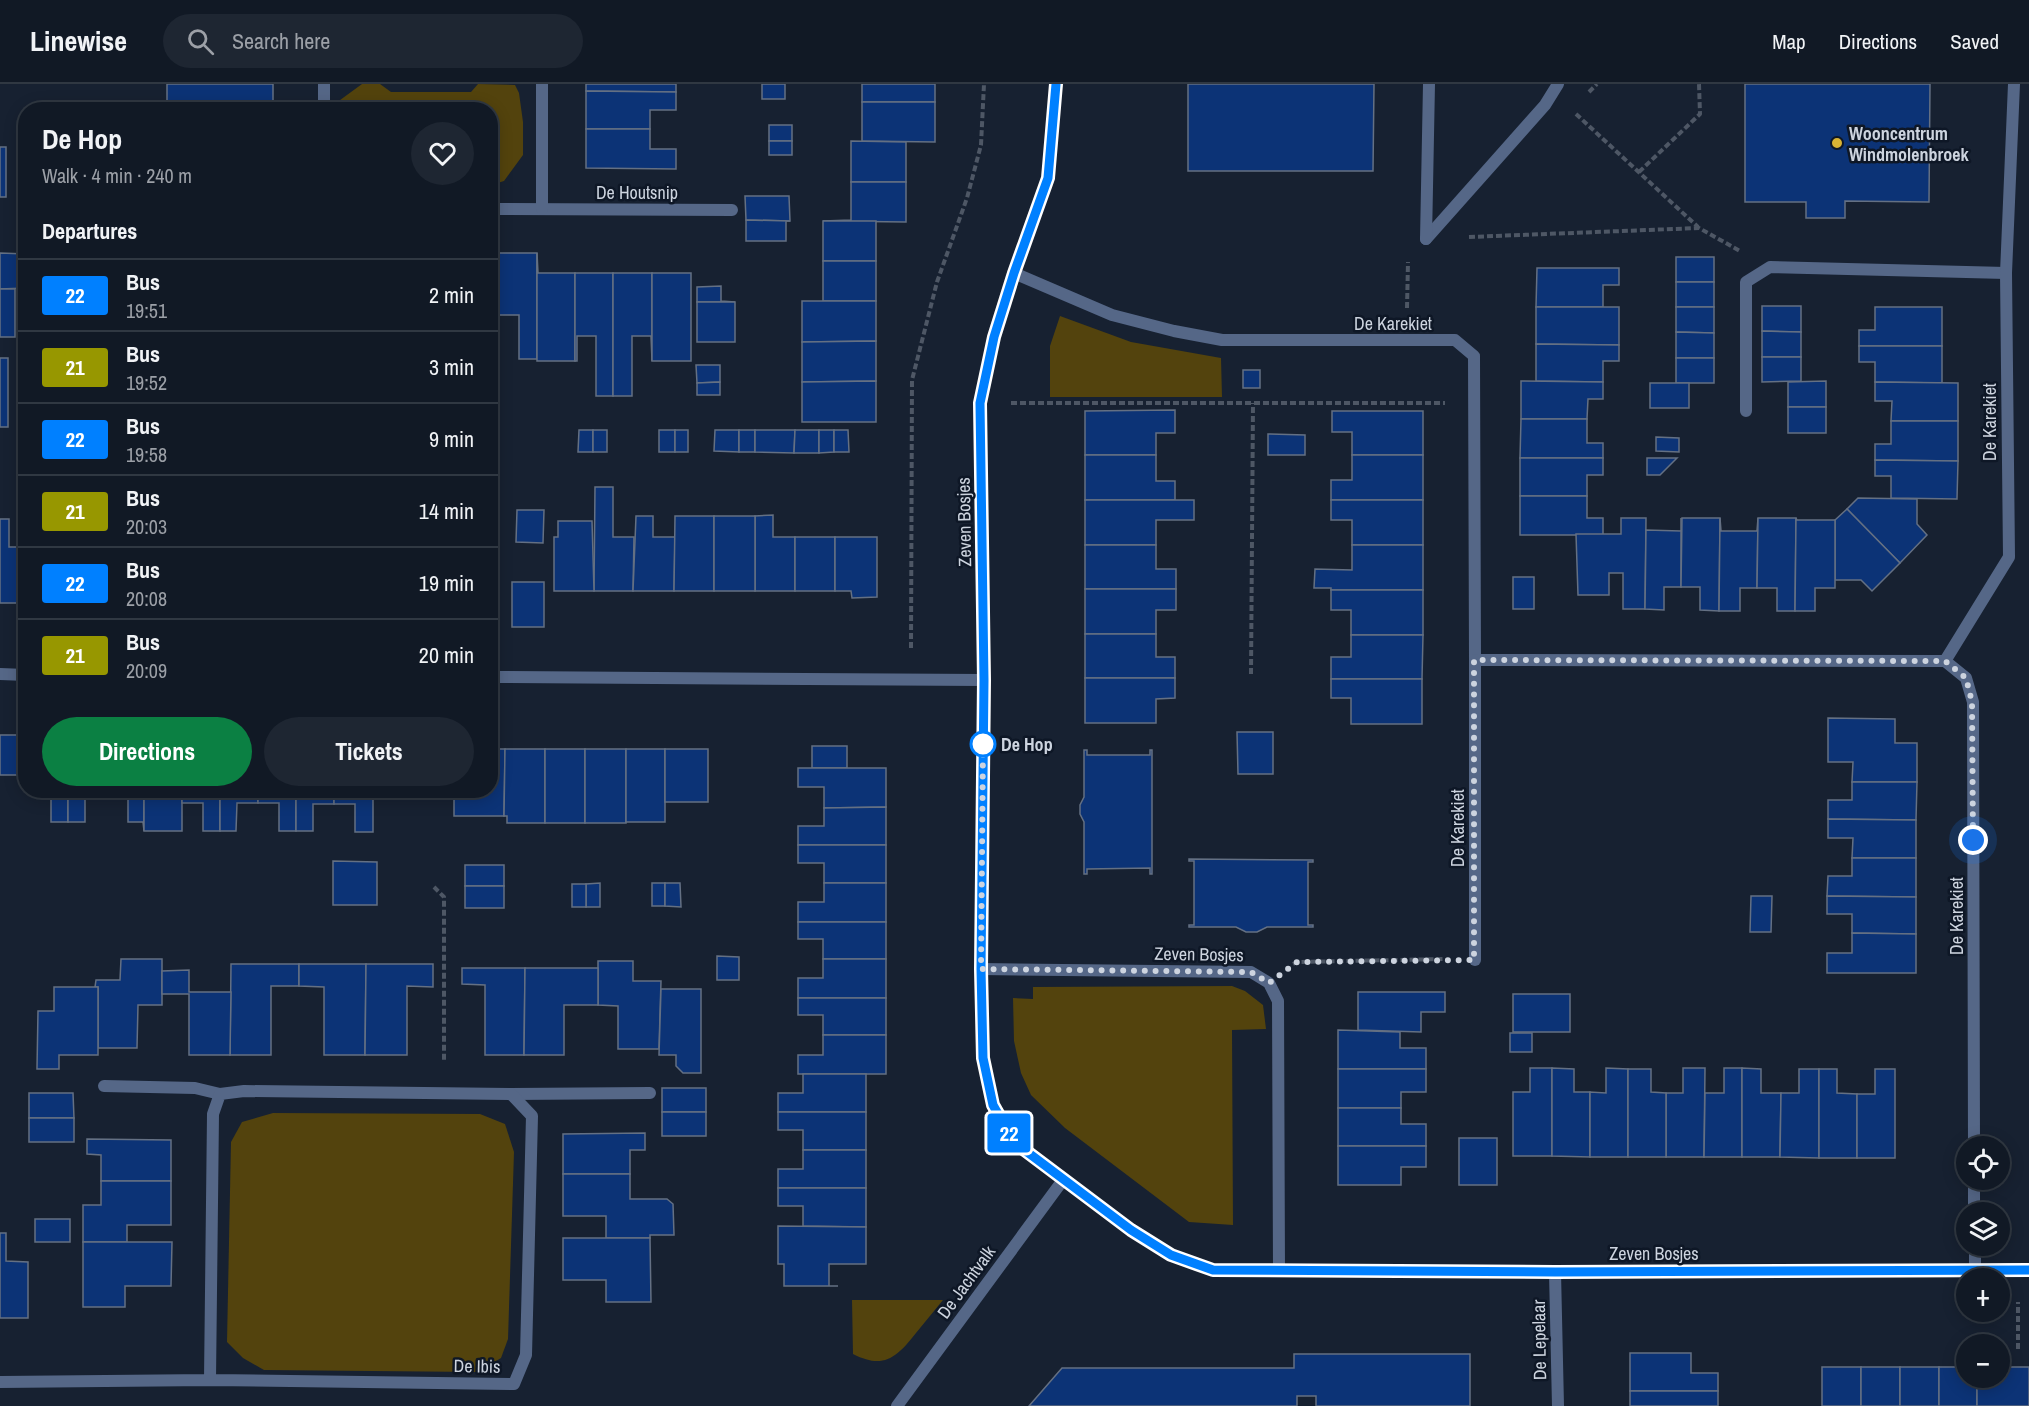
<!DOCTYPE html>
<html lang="en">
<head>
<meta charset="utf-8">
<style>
  body { margin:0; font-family:"Archivo Narrow",sans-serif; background:#1e2632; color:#f1f3f6; height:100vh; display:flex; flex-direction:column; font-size:22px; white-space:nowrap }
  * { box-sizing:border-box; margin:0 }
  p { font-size:20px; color:#9ca0a7 }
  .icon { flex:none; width:33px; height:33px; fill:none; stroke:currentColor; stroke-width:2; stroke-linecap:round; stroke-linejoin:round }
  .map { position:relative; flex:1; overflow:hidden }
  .drawer { position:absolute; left:18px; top:18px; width:480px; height:696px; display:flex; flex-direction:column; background:#111925; border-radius:24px; box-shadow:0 3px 15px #0003,0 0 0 2px #303842 }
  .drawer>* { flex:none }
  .badge { padding:0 12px; border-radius:4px; font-size:21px; line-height:39px }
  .tools { position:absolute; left:1956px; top:1052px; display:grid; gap:12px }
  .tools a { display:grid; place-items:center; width:54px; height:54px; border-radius:50%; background:#111925; box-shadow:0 3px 15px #0003,0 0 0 2px #303842; font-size:30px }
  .you { position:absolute; width:30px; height:30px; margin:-15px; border:4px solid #fff; border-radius:50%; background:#1a73e8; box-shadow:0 0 0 9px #1a73e833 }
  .map>.badge { position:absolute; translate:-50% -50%; box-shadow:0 0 0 3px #fff }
  h2 { padding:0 24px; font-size:22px; line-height:54px }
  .round { display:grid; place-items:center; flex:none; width:63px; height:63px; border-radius:32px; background:#1e2632 }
  .overview { display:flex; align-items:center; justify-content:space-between; height:102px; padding:0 24px }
  h1 { font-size:28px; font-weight:700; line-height:45px }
  .action { display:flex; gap:12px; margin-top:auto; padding:12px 24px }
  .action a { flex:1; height:69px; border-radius:36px; background:#0b8043; color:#fff; font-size:24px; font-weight:700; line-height:69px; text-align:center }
  .action a+a { background:#1e2632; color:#f1f3f6 }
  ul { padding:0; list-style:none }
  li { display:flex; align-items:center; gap:18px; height:72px; padding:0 24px; border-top:2px solid #303842 }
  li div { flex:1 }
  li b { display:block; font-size:22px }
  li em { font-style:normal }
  li .badge { min-width:66px; font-weight:700; text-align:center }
  header { display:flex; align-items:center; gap:36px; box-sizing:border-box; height:84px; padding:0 30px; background:#111925; border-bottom:2px solid #303842 }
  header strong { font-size:28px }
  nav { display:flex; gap:33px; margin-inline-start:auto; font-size:21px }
  .search { width:420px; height:54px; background:#1e2632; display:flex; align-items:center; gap:15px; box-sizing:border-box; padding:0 21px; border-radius:33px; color:#9ca0a7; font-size:22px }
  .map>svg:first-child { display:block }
</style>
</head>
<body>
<header>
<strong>Linewise</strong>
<div class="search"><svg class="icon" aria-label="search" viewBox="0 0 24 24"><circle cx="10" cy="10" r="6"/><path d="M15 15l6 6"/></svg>Search here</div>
<nav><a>Map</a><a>Directions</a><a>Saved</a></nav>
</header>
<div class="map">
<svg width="2029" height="1322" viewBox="0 0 2029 1322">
  <rect width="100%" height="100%" fill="#172131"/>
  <g fill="#53430d">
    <path d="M362 0H380L391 8H471L478 0 515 1 519 9 523 38V71L504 97 491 101 490 26 336 25V19Z"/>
    <path d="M1060 232 1131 258 1221 274 1222 313H1050V262Z"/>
    <path d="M1232 902 1245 907 1263 921 1266 945 1232 946 1233 1141 1189 1138 1065 1044 1031 1011 1021 989 1014 957 1013 914 1033 915V903Z"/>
    <path d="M273 1029 480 1030 505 1040 514 1068 508 1255 501 1274 478 1288 264 1286 243 1274 227 1258 231 1058 242 1038Z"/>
    <path d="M852 1216H943C934 1227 925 1238 916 1249 897 1273 884 1286 853 1270Z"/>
  </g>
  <g fill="#0c3376" stroke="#647083" stroke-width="1.5">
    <path d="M167 0H273V26H210V19L167 18Z"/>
    <path d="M586 0H676V8L586 7Z"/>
    <rect x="762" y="0" width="23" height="15"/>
    <rect x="862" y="0" width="73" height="18"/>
    <path d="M1188 0H1374L1373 87H1188Z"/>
    <path d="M1745 0H1930L1929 118 1845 117V134H1806V118H1745Z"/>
    <path d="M586 7 676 8V26H650V45H586Z"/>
    <path d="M862 18H935V58L862 57Z"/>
    <rect x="769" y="41" width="23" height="16"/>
    <path d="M586 45H650V65H676V85L586 84Z"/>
    <rect x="769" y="57" width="23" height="14"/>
    <path d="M851 57 906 58V98H851Z"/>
    <rect x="0" y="63" width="6" height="50"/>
    <path d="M851 98H906V138L823 137 851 136Z"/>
    <path d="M745 112H789L790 137 746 136Z"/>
    <path d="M746 136 790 137H786V157H746Z"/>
    <rect x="823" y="137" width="53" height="40"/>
    <path d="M0 169 26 170V204L0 205Z"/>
    <rect x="490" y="169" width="9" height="62"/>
    <path d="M499 169H537V275H519V231H499Z"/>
    <path d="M537 169 538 189H575V277H537Z"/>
    <rect x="1676" y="173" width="38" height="25"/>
    <rect x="823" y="177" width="53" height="40"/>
    <path d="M1537 184H1619V201H1603V223H1536Z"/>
    <path d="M575 189H613V312H596V252H577V277H575Z"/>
    <path d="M613 189H652V277L651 252H632V312H613Z"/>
    <rect x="652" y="189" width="39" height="88"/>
    <rect x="1676" y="198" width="38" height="25"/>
    <path d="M721 202V217L735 218H697V203Z"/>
    <rect x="0" y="205" width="15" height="48"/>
    <path d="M802 217H876V257L802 258Z"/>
    <rect x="697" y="218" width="38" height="40"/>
    <path d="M1762 222H1801V248L1762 247Z"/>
    <path d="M1536 223H1619V261L1536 260Z"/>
    <path d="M1676 223H1714V249L1676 248Z"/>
    <path d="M1875 223H1942V262H1859V246H1875Z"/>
    <path d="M1762 247 1801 248V273H1762Z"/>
    <path d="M1676 248 1714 249V274H1676Z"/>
    <path d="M876 257V297L802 298V258Z"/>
    <path d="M1536 260 1619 261V277H1603V298L1536 297Z"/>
    <path d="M1859 262H1942V299L1875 298V278H1859Z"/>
    <path d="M1762 273H1801V297L1762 298Z"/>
    <rect x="0" y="274" width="8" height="69"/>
    <rect x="1676" y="274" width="38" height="25"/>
    <path d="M696 281H720V298L697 299Z"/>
    <rect x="1243" y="286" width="17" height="18"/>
    <path d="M876 297V338H802V298Z"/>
    <path d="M1521 297 1603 298V315H1588L1587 335H1521Z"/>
    <path d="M1826 297V323H1788V298Z"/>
    <path d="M720 298V311H697V299Z"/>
    <path d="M1875 298 1958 299V337H1891L1892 317H1875Z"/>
    <rect x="1650" y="299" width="39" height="25"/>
    <rect x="1788" y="323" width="38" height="26"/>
    <path d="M1175 326V349H1156V371H1085V327Z"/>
    <path d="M1332 327H1423V371H1352V348H1332Z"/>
    <path d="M1521 335H1587V359H1603V374H1520Z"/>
    <path d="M1891 337H1958V377L1875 376V360H1891Z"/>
    <path d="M579 346H593V368H578Z"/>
    <rect x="593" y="346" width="14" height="22"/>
    <rect x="659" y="346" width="16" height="22"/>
    <rect x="675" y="346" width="13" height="22"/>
    <path d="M715 346H739V368L714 367Z"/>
    <rect x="739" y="346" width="16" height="22"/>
    <path d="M755 346H795L794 369 755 368Z"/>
    <path d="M795 346H819V369H794Z"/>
    <path d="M819 346H834V368L819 369Z"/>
    <path d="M834 346H848L849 368H834Z"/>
    <path d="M1268 350 1305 351V371H1268Z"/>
    <path d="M1656 353 1679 354V368L1656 367Z"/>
    <path d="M1085 371H1156V397H1175V416H1085Z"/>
    <path d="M1352 371H1423V416H1331V396H1352Z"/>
    <path d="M1520 374H1603V391H1587V412H1520Z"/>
    <path d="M1647 374H1677L1660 391H1647Z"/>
    <path d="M1875 376 1958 377 1957 415 1891 414V392H1875Z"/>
    <path d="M595 403H613V453H634L633 507H594Z"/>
    <path d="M1520 412H1587V434H1603V451H1520Z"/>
    <path d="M1858 414 1917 415V440L1927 451 1900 479 1847 425Z"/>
    <path d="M1085 416H1194V436H1156V461H1085Z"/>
    <path d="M1331 416H1423V461H1352V436H1331Z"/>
    <path d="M1847 425 1900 479 1872 507 1861 496H1835V436Z"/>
    <path d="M517 426H544L543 459 516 458Z"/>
    <path d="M773 431V453H795V507H755V432Z"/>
    <path d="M636 432H653V453H675L674 507H633Z"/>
    <path d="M675 432H714V507H674Z"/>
    <rect x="714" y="432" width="41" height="75"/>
    <path d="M1621 434H1646L1645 525H1623V489H1609V511H1578L1576 450H1621Z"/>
    <path d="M1681 434V503H1664V526L1645 525 1646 446 1681 447Z"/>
    <path d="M1682 434H1720L1719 527 1700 526V503H1681Z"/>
    <path d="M1720 434 1721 447H1757L1758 434 1757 504H1740V527H1719Z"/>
    <path d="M1758 434H1796L1795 527H1777V504H1757Z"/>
    <path d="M1796 434 1797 436H1835V504H1815V527H1795Z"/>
    <path d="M0 435H9V463H26V519H0Z"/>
    <path d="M558 437H592L594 507H554V453H558Z"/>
    <rect x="795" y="453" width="40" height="54"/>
    <path d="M835 453H877V513L852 514 851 507H835Z"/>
    <path d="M1085 461H1156V485H1176V505H1085Z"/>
    <path d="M1352 461H1423V506H1331V504H1314L1315 485 1352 486Z"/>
    <rect x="1513" y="493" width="21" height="32"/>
    <rect x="512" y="498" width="32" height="45"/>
    <path d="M1085 505H1176V526H1156V550H1085Z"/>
    <path d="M1331 506H1423V551H1351V526H1331Z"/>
    <path d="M1085 550H1156V573H1175V594H1085Z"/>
    <path d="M1351 551H1423L1422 595H1331V573H1351Z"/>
    <path d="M1085 594H1175V614L1156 615V639H1085Z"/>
    <path d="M1331 595H1422V640H1351V614H1331Z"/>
    <path d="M1828 634 1895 635V659H1917V698H1852L1853 678H1828Z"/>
    <path d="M1237 648H1273V690H1238Z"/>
    <path d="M0 651H18L19 691H0Z"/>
    <rect x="812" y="662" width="35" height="22"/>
    <path d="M490 665H505L504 732H454V711H466V706H490Z"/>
    <path d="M505 665H545V739H507V732H504Z"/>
    <rect x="545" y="665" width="40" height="74"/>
    <rect x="585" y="665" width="41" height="74"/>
    <rect x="626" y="665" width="39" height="73"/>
    <rect x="665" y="665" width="43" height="53"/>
    <path d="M1084 666H1087V671H1150V666H1152V790H1150V784L1087 785V790H1084V738L1080 730V721L1084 713Z"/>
    <path d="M798 684H886V723L824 724V703H798Z"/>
    <path d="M1852 698H1917L1916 736 1828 735V716H1852Z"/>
    <path d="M29 706H68V738H51V710H29Z"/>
    <path d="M68 706H106L107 710H85V738H68Z"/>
    <path d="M106 706H144V747L143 738H128V710H107Z"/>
    <rect x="144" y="706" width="38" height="41"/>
    <path d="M182 706H220V747H203V719H182Z"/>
    <path d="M220 706H258V719H237L236 747H220Z"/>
    <path d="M258 706H296V747H279V719H258Z"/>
    <path d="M296 706H334V720H313V747H296Z"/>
    <path d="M334 706H373V748H355V720H334Z"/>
    <path d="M886 723V761H798V742H824V724Z"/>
    <path d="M1828 735 1916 736V774H1852L1853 754H1828Z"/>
    <path d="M798 761H886V799H824V779H798Z"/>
    <path d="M1852 774H1916V813L1827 812 1828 792H1852Z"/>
    <path d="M1189 775 1313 776V778H1308V841H1313V843H1267L1257 848H1246L1236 843H1189V841H1194V777H1189Z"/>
    <path d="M333 777 377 778V821H333Z"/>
    <rect x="465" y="781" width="39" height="21"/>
    <path d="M600 799V823H586V800Z"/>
    <rect x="652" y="799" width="13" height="23"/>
    <path d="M665 799H680L681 823 665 822Z"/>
    <path d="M824 799H886V838H798V818H824Z"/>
    <rect x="572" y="800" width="14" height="23"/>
    <rect x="465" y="802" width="39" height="22"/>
    <path d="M1751 812H1772L1771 848H1750Z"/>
    <path d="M1827 812 1916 813V850L1852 849V830H1827Z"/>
    <path d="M798 838H886V875H823V855H798Z"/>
    <path d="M1852 849 1916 850V889H1827V869H1852Z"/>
    <path d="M717 872 739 873V896H717Z"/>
    <path d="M121 875H162V921H138L137 964H98V903H95L96 896H120Z"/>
    <path d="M823 875H886V914H798V894H823Z"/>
    <path d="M598 877H633V897H661L659 965H618V922L598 921Z"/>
    <path d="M231 880H299V902H271V971H230Z"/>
    <path d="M299 880H366L365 971H324V903L299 902Z"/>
    <path d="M366 880H433V903L407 902V971H365Z"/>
    <path d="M462 884H525L524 971H485V901L462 900Z"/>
    <path d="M525 884H598V921H564V971H524Z"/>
    <path d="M189 886V908H231L230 971H189V910H162V887Z"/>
    <path d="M54 903H98V971H59V985H37L38 927H54Z"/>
    <path d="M661 905H701V989H683L676 982V971H659Z"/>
    <path d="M1358 908H1445V928H1421V948L1358 946Z"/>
    <rect x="1513" y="910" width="57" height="38"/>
    <path d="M798 914H886V951H823V931H798Z"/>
    <path d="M1338 946 1400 948V964H1426V985H1338Z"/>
    <rect x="1510" y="949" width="22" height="19"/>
    <path d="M823 951H886V990H798V971H823Z"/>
    <path d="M1530 984H1552V1072H1513V1008H1530Z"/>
    <path d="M1552 984 1574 985V1008H1590V1073L1552 1072Z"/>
    <path d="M1606 984 1628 985V1073H1590V1008L1606 1009Z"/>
    <path d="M1683 984H1705L1704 1073H1666V1009H1683Z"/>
    <path d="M1724 984H1742V1073H1704L1705 1009H1724Z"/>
    <path d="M1742 984 1761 985V1009H1781L1780 1073H1742Z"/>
    <path d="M1338 985H1426V1008H1401V1024H1338Z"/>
    <path d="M1628 985H1651V1008L1666 1009V1073H1628Z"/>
    <path d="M1799 985H1819V1074L1780 1073 1781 1009H1799Z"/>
    <path d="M1819 985H1837V1009L1857 1010V1074H1819Z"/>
    <path d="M1875 985H1895V1074H1857V1010H1875Z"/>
    <path d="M803 990H866V1028H778V1009H803Z"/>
    <rect x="662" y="1004" width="44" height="24"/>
    <path d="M29 1009H73L74 1034H29Z"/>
    <path d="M1338 1024H1401V1040H1426V1062H1338Z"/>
    <rect x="662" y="1028" width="44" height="24"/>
    <path d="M778 1028H866V1066H803V1046H778Z"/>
    <rect x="29" y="1034" width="45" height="24"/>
    <path d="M645 1049V1066H630V1090H563V1050Z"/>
    <rect x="1459" y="1054" width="38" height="47"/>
    <path d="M87 1055 171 1056V1097H101V1071L87 1070Z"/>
    <path d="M1338 1062H1426V1083H1401V1101H1338Z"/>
    <path d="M803 1066H866V1104H778V1085H803Z"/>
    <path d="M563 1090H630V1115H667L673 1120 674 1151H650V1154H606V1132H563Z"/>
    <path d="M101 1097H171V1141H127V1158H83V1121H101Z"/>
    <path d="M778 1104H866V1143L803 1142V1122H778Z"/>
    <rect x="35" y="1135" width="35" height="23"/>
    <path d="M778 1142 866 1143V1180H829V1202H838H784V1180H778Z"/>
    <path d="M0 1149H6V1177L28 1178V1234H0Z"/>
    <path d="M563 1154H650L651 1218H606V1196H563Z"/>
    <path d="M83 1158H172L171 1202H125V1223H83Z"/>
    <path d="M1630 1269H1691V1289H1718V1307H1630Z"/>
    <path d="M1294 1270H1470V1322H1316V1312H1297V1322H1029L1062 1284H1294Z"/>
    <rect x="1822" y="1283" width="39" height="39"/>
    <rect x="1861" y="1283" width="39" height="39"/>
    <rect x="1900" y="1283" width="39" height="39"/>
    <path d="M1939 1283H1966V1293H1977V1322H1939Z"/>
    <path d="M2000 1283H2029V1322H1977V1293H2000Z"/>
    <rect x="1630" y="1307" width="88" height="15"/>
  </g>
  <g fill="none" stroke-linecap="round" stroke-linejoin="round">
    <g stroke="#4e5765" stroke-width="4" stroke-dasharray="6 3" stroke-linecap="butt">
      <path d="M1589 8 1597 0"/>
      <path d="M1576 30 1698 143"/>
      <path d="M1639 88 1700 30 1699 0"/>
      <path d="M1469 153 1699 144 1740 167"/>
      <path d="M1407 224 1408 178"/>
      <path d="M1011 319H1445"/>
      <path d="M911 564 912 296 937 198 967 114 981 61 984 0"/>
      <path d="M1251 590 1253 319"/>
      <path d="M434 803 444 813V978"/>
      <path d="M1293 880 1297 878 1444 875"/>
      <path d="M2018 1265V1218"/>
    </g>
    <g stroke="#556787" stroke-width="12">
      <path d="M1426 155 1545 21 1558 0"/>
      <path d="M1426 155 1429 0"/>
    </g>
    <g stroke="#556787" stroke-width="12">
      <path d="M324 0V26"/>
      <path d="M490 125 732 126"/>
      <path d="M542 125V0"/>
      <path d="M1014 189 1112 231 1174 247 1222 256H1455L1474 272 1475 576 1945 577 1966 594 1973 618 1974 1062"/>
      <path d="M1746 327V198L1770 183 2006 189"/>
      <path d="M1475 576V876"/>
      <path d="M1945 577 2009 473 2006 189 2014 0"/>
      <path d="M0 590 26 591"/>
      <path d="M490 593 984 596"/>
      <path d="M981 885 1251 888 1269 899 1278 917 1279 1186"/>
      <path d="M104 1002 195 1004 220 1010"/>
      <path d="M511 1010 650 1009"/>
      <path d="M1974 1128V1095"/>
      <path d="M1975 1161V1185"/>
      <path d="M1555 1188 1558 1322"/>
      <path d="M0 1298 210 1296 514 1300 526 1271 532 1032 511 1010 244 1007 220 1010 213 1030 210 1296"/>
      <path d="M897 1322 1063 1096"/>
    </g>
    <path stroke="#7290c2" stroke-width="12" d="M1056 0 1048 94 1014 189 994 253 980 319 984 596 981 885 983 974 993 1021 1014 1058 1131 1146 1171 1171 1213 1186 1555 1188 2029 1186"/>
  </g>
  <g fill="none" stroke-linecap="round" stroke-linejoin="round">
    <g stroke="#fff" stroke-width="14">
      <path id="line" d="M1056 0 1048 94 1014 189 994 253 980 319 984 596 981 885 983 974 993 1021 1014 1058 1131 1146 1171 1171 1213 1186 1555 1188 2029 1186"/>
    </g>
    <use href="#line" stroke="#0080ff" stroke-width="9"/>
    <path stroke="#cdd4df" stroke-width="6" stroke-dasharray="0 10.8" d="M983 660 981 885 1251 888 1269 899 1297 878 1474 876V576L1945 577 1966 594 1972 618 1973 756"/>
  </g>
  <circle fill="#d9b334" stroke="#0e1726" stroke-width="2" cx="1837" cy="59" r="6"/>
  <circle fill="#fff" stroke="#0080ff" stroke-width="3" cx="983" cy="660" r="12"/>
  <g text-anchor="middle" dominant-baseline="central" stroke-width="5" stroke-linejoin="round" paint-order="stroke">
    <g font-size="18" font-weight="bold" fill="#cdd4df" stroke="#0e1726" text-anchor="start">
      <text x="1849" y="49">Wooncentrum<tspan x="1849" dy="21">Windmolenbroek</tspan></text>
    </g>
    <g font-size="18" fill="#cdd4df" stroke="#0e1726">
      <text x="637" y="108">De Houtsnip</text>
      <text x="1393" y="239">De Karekiet</text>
      <text transform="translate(1989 338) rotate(-90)">De Karekiet</text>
      <text transform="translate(964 438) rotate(-91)">Zeven Bosjes</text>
      <text transform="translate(1457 744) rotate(-90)">De Karekiet</text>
      <text transform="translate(1956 832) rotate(-90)">De Karekiet</text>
      <text transform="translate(1199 870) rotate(1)">Zeven Bosjes</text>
      <text x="1654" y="1169">Zeven Bosjes</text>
      <text transform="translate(966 1198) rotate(-54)">De Jachtvalk</text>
      <text transform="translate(1539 1256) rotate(-91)">De Lepelaar</text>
      <text transform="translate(477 1282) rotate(1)">De Ibis</text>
    </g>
    <g font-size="18" font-weight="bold" fill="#cdd4df" stroke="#0e1726" text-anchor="start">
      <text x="1001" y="660">De Hop</text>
    </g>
  </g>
</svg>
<div class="tools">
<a><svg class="icon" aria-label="locate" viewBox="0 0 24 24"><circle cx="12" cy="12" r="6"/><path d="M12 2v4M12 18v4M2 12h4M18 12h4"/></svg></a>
<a><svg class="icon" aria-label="layers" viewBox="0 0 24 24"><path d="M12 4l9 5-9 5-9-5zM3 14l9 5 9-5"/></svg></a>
<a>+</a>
<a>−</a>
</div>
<div class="you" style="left:1973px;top:756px"></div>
<b class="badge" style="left:1009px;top:1049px;background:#0080ff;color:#fff">22</b>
<section class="drawer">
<div class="overview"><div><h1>De Hop</h1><p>Walk · 4 min · 240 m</p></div><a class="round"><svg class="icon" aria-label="heart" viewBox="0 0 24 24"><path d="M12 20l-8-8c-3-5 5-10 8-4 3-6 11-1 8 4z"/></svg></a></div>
<h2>Departures</h2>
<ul>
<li><span class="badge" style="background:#0080ff;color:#fff">22</span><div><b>Bus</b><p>19:51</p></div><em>2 min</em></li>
<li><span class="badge" style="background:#979700;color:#fff">21</span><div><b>Bus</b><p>19:52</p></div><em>3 min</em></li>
<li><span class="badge" style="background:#0080ff;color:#fff">22</span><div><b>Bus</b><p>19:58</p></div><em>9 min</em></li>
<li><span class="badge" style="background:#979700;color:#fff">21</span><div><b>Bus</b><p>20:03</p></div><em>14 min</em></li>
<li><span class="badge" style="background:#0080ff;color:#fff">22</span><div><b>Bus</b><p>20:08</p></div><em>19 min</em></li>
<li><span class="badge" style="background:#979700;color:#fff">21</span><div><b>Bus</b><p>20:09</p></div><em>20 min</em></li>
</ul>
<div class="action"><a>Directions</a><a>Tickets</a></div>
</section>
</div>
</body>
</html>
